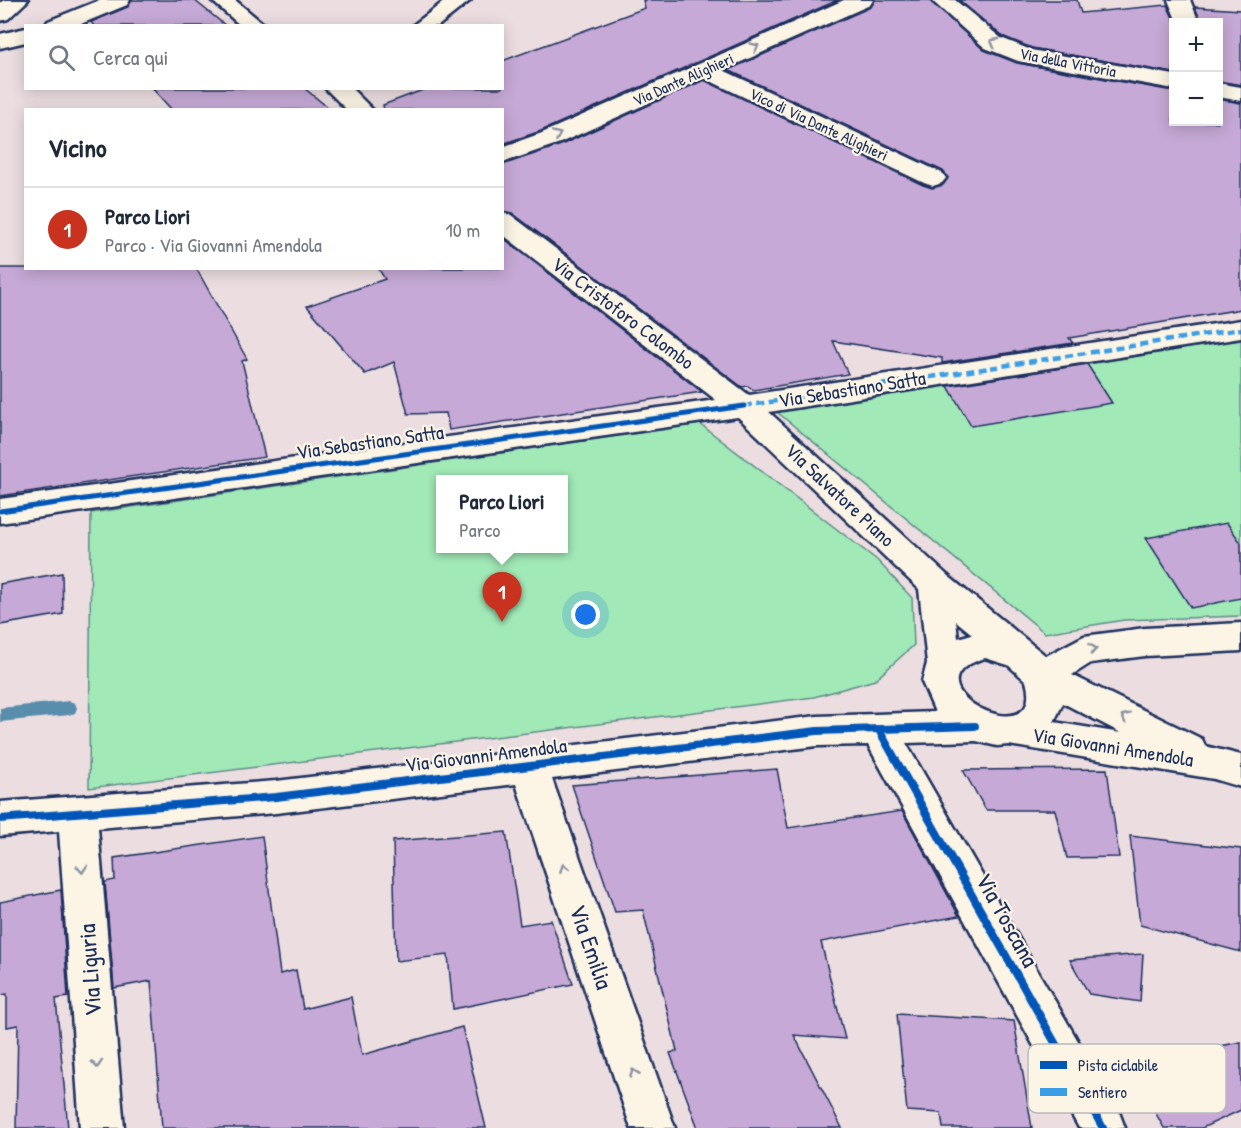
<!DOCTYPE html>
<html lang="it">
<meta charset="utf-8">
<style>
body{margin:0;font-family:"Patrick Hand",sans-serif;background:#f2f2f3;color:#1f2937}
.controls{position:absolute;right:18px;top:18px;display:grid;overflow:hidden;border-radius:0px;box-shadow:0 3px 15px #0003}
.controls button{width:54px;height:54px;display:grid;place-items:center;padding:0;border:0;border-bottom:2px solid #e0e1e3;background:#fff;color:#1f2937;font:30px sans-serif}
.you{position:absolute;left:586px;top:615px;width:21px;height:21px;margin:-15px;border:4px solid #fff;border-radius:50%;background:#1a73e8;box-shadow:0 0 0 9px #1a73e833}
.badge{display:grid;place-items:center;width:39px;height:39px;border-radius:50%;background:#c8321e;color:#fff;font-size:20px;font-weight:700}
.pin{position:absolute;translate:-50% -50px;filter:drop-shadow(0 2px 3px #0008)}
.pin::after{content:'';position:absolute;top:32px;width:21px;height:18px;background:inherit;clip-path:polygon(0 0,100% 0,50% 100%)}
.popup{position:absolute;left:436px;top:475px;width:132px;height:78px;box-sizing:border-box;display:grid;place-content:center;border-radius:0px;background:#fff;filter:drop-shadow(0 2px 4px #0005);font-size:20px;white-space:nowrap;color:#747a83}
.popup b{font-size:22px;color:#1f2937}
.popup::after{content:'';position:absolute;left:50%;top:100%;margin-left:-12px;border:12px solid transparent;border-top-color:#fff}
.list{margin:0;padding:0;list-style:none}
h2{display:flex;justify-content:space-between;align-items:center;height:78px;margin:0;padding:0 24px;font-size:26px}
h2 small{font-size:20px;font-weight:400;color:#747a83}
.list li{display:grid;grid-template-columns:39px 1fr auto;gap:18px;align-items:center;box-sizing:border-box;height:84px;padding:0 24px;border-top:2px solid #e0e1e3}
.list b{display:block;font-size:22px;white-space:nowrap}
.list p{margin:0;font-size:20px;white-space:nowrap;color:#747a83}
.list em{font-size:20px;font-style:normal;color:#747a83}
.icon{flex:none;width:33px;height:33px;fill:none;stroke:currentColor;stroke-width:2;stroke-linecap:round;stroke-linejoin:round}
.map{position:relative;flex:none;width:1241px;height:1128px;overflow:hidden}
.search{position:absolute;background:#fff;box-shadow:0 3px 15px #0003;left:24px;top:24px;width:480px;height:66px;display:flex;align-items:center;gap:15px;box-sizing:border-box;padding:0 21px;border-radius:0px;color:#747a83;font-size:22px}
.panel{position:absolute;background:#fff;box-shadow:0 3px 15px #0003;left:24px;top:108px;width:480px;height:162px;border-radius:0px}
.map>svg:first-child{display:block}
.green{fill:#a1e9b7;stroke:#5e8c8a;stroke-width:1.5;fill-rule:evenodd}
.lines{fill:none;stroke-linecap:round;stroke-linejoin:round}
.stream{fill:#588dac;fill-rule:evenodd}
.building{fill:#c6a9d6;stroke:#1b2f5e;stroke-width:1.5}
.minor-casing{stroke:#1b2f5e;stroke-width:5}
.minor{fill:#fcf5e5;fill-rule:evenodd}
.quiet{stroke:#3b9de6;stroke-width:4.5;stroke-dasharray:8 4.5;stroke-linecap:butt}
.cycleway-far1-casing{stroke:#fcf5e5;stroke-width:9}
.cycleway-casing{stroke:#fcf5e5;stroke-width:11}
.cycleway-far1{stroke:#0057b8;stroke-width:5}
.cycleway{stroke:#0057b8;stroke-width:8}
.oneway{stroke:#8c92a2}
.labels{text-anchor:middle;stroke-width:4.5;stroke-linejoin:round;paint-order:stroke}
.far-street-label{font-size:16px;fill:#1b2f5e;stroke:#fcf5e5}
.street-label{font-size:20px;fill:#1b2f5e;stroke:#fcf5e5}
.near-street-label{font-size:24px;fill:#1b2f5e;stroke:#fcf5e5}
.key{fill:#fcf5e5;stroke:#b8babc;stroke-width:1.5}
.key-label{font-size:16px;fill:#1b2f5e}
</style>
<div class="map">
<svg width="1241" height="1128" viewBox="0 0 1241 1128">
<rect width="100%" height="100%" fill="#ecdee0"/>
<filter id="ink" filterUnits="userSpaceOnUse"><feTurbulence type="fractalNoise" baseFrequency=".0167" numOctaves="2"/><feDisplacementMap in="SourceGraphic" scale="12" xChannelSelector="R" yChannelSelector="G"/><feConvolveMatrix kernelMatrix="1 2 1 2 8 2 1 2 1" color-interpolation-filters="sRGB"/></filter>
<g filter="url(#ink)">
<g class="green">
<path d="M1241,340V616L1124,620L1045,633L777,412Z"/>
<path d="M700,424L877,560L912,598L914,645L875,680L814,697L89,788L91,513ZM440,480H564V548H440Z"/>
</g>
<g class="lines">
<path class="stream" d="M69,701L75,703L77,708L75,713L69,715L0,722V708Z"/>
</g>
<g class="building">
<path d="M132,0H194L226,26H94L91,22L128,7Z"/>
<path d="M643,0H838L541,131L502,144V110H384L383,105L428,88H502V61L645,8Z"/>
<path d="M875,0H929L984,50L1017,63L1173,91V122H1218V99L1241,103V309L1069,338L1073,343L942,363V358L833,341L848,374L754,390L748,386L742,387L512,213L502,211V165L561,145L704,80L923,185L932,188L943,185L948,178L943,171L728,70L871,7Z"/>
<path d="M959,0H1077L1081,13L1167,5L1175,22L1173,73L1032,48L1002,36Z"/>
<path d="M1195,7L1241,10V85L1218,81V22H1201Z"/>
<path d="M152,88H304L331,110H172Z"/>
<path d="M502,237L702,392L449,430L446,413L408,414L394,362L365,374L307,306L385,279L378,268H502Z"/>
<path d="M0,268H196L247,359L242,361L265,457L0,496Z"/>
<path d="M1087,364L1112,403L971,426L948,386Z"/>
<path d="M1227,523L1241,543V598L1191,608L1146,538Z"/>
<path d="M62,573L63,614L0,625V584Z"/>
<path d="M777,769L788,828L902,811L959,916L821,942L845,1039L794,1035L842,1128H698L670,1053L677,1051L643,910L615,912L572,785Z"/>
<path d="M1107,769L1119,857L1067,858L1055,810H986L963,770Z"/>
<path d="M506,832L520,925L551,920L573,984L453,1009L448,955L396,961L393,841Z"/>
<path d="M262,836L280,974L296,970L303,1009L351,997L362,1055L462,1027L486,1128H162L151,981L114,988L105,882L115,880L114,858Z"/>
<path d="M1130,836L1241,849V952L1140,925Z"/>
<path d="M61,890L68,997L56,999L68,1128H16L18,1025L7,1027V994L0,995V902Z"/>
<path d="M1143,954L1140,1002L1089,994L1070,960Z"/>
<path d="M897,1014L1014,1021L1032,1128H943L941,1113L907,1111Z"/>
<path d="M1241,1042V1110L1202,1128H1164L1128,1064Z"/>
</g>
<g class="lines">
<defs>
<g id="minor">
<path d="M4,0H28L8,19L0,21V3Z"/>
<path d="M100,0H130L127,5L76,26H45L48,21Z"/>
<path d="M211,0H235L266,26H241Z"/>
<path d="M446,0H471L438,26H412Z"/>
<path d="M844,0H873L870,5L723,70L942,173L946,178L942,183L933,186L924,183L704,78L560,143L502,163V147L542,133Z"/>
<path d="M931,0H955L1001,38L1031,50L1174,75V89L1018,61L985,48Z"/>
<path d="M1168,0H1190L1199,22H1177Z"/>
<path d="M26,28V42L0,48V34Z"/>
<path d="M1218,83L1241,87V101L1218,97Z"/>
<path d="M325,88H351L373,110H347Z"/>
<path d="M502,213L511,215L749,395L1241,320V338L769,412L947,575L1046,656L1084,636L1145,628L1241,623V651L1145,656L1091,663L1072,675L1202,739L1205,746L1241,755V787L1214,779L1009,745L997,746L976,741L906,743L1119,1112L1125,1128H1079L868,745L817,746L552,779L675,1128H631L516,784L276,813L98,828L124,1128H80L59,831L0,836V802L276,781L817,716L935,712L922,682L927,663L919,589L738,417L0,523V499L716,400L502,234ZM956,621L972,634L958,638ZM985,658L1008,665L1026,681C1048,759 896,684 985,658ZM1063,703L1121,733L1054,722Z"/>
</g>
</defs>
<use href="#minor" class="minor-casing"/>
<use href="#minor" class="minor"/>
<path class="quiet" d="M744,406L1241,329"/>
<defs>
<path id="cycleway-far1" d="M0,511L744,406"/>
<g id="cycleway">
<path d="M879,730L1103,1128"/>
<path d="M0,819L276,797L817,731L975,726"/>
</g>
</defs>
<use href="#cycleway-far1" class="cycleway-far1-casing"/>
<use href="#cycleway" class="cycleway-casing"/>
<use href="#cycleway-far1" class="cycleway-far1"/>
<use href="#cycleway" class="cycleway"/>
</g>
<defs><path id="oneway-chevron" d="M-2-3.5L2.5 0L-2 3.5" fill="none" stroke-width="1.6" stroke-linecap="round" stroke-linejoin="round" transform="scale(1.5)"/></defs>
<g class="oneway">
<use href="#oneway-chevron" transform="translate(994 42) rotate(-150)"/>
<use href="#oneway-chevron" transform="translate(755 47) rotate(-24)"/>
<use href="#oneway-chevron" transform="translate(557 135) rotate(-23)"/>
<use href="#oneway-chevron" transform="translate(1093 649) rotate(-9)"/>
<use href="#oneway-chevron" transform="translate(1125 717) rotate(-153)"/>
<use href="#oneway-chevron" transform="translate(564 868) rotate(-109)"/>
<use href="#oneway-chevron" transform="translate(82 869) rotate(86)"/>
<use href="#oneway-chevron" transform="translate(97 1064) rotate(86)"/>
<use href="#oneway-chevron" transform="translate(634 1073) rotate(-109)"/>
</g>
</g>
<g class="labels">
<g class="far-street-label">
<text transform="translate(1068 62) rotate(11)" y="6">Via della Vittoria</text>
<text transform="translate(683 79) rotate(-24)" y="6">Via Dante Alighieri</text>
<text transform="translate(819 124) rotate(25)" y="6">Vico di Via Dante Alighieri</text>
</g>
<g class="street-label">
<text transform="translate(623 313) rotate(37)" y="7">Via Cristoforo Colombo</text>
<text transform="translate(852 389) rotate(-9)" y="7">Via Sebastiano Satta</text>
<text transform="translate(370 442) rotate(-8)" y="7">Via Sebastiano Satta</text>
<text transform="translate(840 495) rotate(43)" y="7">Via Salvatore Piano</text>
<text transform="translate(1113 747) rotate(9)" y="7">Via Giovanni Amendola</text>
<text transform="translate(486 755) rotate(-7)" y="7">Via Giovanni Amendola</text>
</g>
<g class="near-street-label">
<text transform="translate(1007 920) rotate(61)" y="8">Via Toscana</text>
<text transform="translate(591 947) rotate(71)" y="8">Via Emilia</text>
<text transform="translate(90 970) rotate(-94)" y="8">Via Liguria</text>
</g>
</g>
<rect x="1028" y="1044" width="198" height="69" rx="9" class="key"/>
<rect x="1040" y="1061" width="27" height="8" fill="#0057b8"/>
<rect x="1040" y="1088" width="27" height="8" fill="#3b9de6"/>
<g class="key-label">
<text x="1078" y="1071">Pista ciclabile</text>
<text x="1078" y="1098">Sentiero</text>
</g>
</svg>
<div class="controls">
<button>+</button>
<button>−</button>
</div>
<div class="you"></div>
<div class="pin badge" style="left:502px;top:622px">1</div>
<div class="popup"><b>Parco Liori</b>Parco</div>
<div class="search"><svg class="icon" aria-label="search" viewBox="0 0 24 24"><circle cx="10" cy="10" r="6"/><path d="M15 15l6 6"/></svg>Cerca qui</div>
<section class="panel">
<h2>Vicino<small></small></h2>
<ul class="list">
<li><span class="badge">1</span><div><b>Parco Liori</b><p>Parco · Via Giovanni Amendola</p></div><em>10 m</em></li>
</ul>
</section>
</div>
